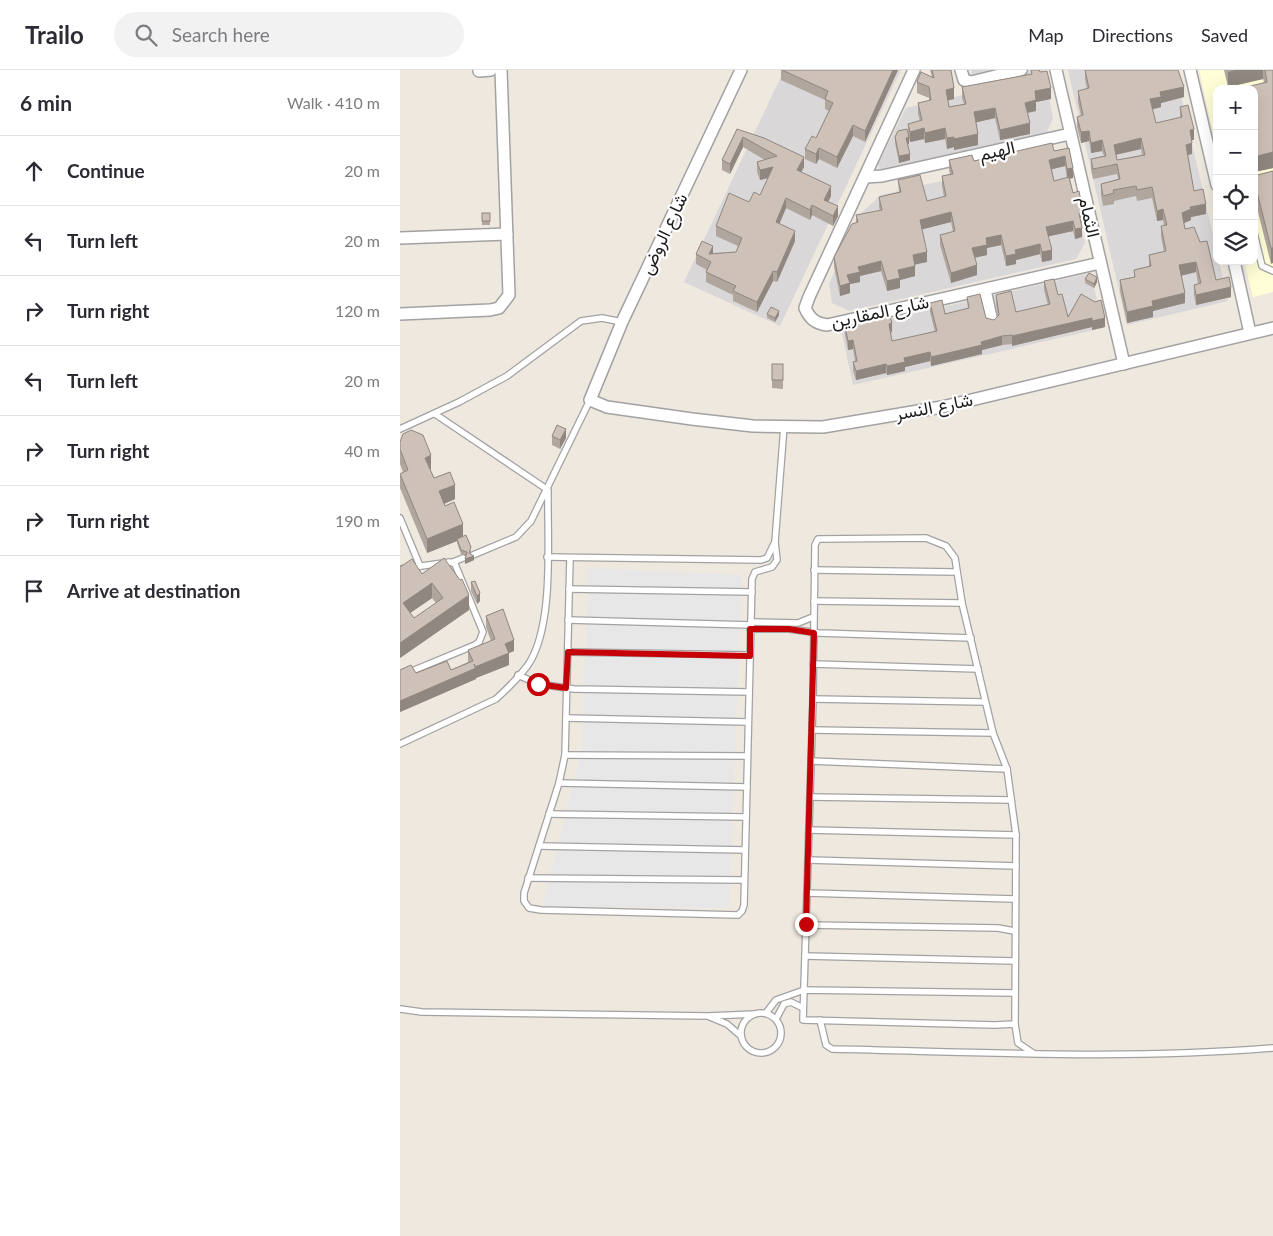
<!DOCTYPE html>
<meta charset="utf-8">
<style>
body{margin:0;font-family:Lato,Vazirmatn,sans-serif;background:#f2f2f3;color:#2b2b33}
.controls{position:absolute;right:15px;top:15px;display:grid;overflow:hidden;border-radius:10px;box-shadow:0 5px 20px #0002}
.controls button{width:45px;height:45px;display:grid;place-items:center;padding:0;border:0;border-bottom:1px solid #e1e1e2;background:#fff;color:#2b2b33;font:25px sans-serif}
.stop{position:absolute;width:15px;height:15px;margin:-11px;border:4px solid #c50006;border-radius:50%;background:#fff}
.stop.end{background:#c50006;border-color:#fff;box-shadow:0 1px 5px #0008}
.list{margin:0;padding:0;list-style:none}
h2{display:flex;justify-content:space-between;align-items:center;height:65px;margin:0;padding:0 20px;font-size:21px}
h2 small{font-size:16px;font-weight:400;color:#7c7c81}
.list li{display:grid;grid-template-columns:32px 1fr auto;gap:15px;align-items:center;box-sizing:border-box;height:70px;padding:0 20px;border-top:1px solid #e1e1e2}
.list b{display:block;font-size:19px;white-space:nowrap}
.list em{font-size:16px;font-style:normal;color:#7c7c81}
.icon{flex:none;width:28px;height:28px;fill:none;stroke:currentColor;stroke-width:2;stroke-linecap:round;stroke-linejoin:round}
.map{position:relative;flex:none;width:873px;height:1166px;overflow:hidden}
header{display:flex;align-items:center;gap:30px;box-sizing:border-box;height:70px;padding:0 25px;background:#fff;border-bottom:1px solid #e1e1e2}
header strong{font-size:24px}
nav{display:flex;gap:28px;margin-inline-start:auto;font-size:18px}
.search{width:350px;height:45px;background:#f2f2f3;display:flex;align-items:center;gap:12px;box-sizing:border-box;padding:0 18px;border-radius:28px;color:#7c7c81;font-size:19px}
main{display:flex}
aside{flex:1;background:#fff}
.map>svg:first-child{display:block}
.residential{fill:#d9d7d7}
.education{fill:#fffed6}
.parking{fill:#e7e7e7}
.lines{fill:none;stroke-linecap:round;stroke-linejoin:round}
.service-casing{stroke:#a2a2a2;stroke-width:8}
.minor-casing{stroke:#a2a2a2;stroke-width:14}
.service{stroke:#fff;stroke-width:5.5}
.minor{stroke:#fff;stroke-width:11}
.wall{fill:#b1a69e;fill-rule:evenodd}
.shaded-wall{fill:#908781}
.building{fill:#cec1b8;stroke:#908781;fill-rule:evenodd}
.route{stroke:#c50006;stroke-width:6}
.labels{text-anchor:middle;stroke-width:4.5;stroke-linejoin:round;paint-order:stroke}
.street-label{font-size:18px;fill:#1b1b1b;stroke:#fff}
</style>
<header>
<strong>Trailo</strong>
<div class="search"><svg class="icon" aria-label="search" viewBox="0 0 24 24"><circle cx="10" cy="10" r="6"/><path d="M15 15l6 6"/></svg>Search here</div>
<nav><a>Map</a><a>Directions</a><a>Saved</a></nav>
</header>
<main>
<aside>
<h2>6 min<small>Walk · 410 m</small></h2>
<ul class="list">
<li><svg class="icon" aria-label="ahead" viewBox="0 0 24 24"><path d="M12 20V5M6 11l6-6 6 6"/></svg><div><b>Continue</b></div><em>20 m</em></li>
<li><svg class="icon" aria-label="left" viewBox="0 0 24 24"><path d="M17 20v-9H6M10 6l-5 5 5 5"/></svg><div><b>Turn left</b></div><em>20 m</em></li>
<li><svg class="icon" aria-label="right" viewBox="0 0 24 24"><path d="M7 20v-9h11M14 6l5 5-5 5"/></svg><div><b>Turn right</b></div><em>120 m</em></li>
<li><svg class="icon" aria-label="left" viewBox="0 0 24 24"><path d="M17 20v-9H6M10 6l-5 5 5 5"/></svg><div><b>Turn left</b></div><em>20 m</em></li>
<li><svg class="icon" aria-label="right" viewBox="0 0 24 24"><path d="M7 20v-9h11M14 6l5 5-5 5"/></svg><div><b>Turn right</b></div><em>40 m</em></li>
<li><svg class="icon" aria-label="right" viewBox="0 0 24 24"><path d="M7 20v-9h11M14 6l5 5-5 5"/></svg><div><b>Turn right</b></div><em>190 m</em></li>
<li><svg class="icon" aria-label="arrive" viewBox="0 0 24 24"><path d="M6 21V4h12l-3 4 3 4H6"/></svg><div><b>Arrive at destination</b></div></li>
</ul>
</aside>
<div class="map">
<svg width="873" height="1166" viewBox="0 0 873 1166">
<rect width="100%" height="100%" fill="#eee8df"/>
<g class="residential">
<path d="M384,0H501L380,256L284,212Z"/>
<path d="M571,0H643L653,48L647,62L503,100L481,104L478,94L506,38L576,22Z"/>
<path d="M668,0H775L817,182V191H819L828,231L727,255Z"/>
<path d="M649,86L666,91L685,173L676,189L449,241L432,233L429,214L460,144L481,125Z"/>
<path d="M691,203L703,258L453,315L441,260Z"/>
</g>
<path class="education" d="M799,0H873V222L853,227L844,191H854V19H817V80Z"/>
<path class="parking" d="M188,498L342,505L329,838L142,836L182,680Z"/>
<g class="lines">
<defs>
<g id="service">
<path d="M854,163L862,196L873,201"/>
<path d="M0,359L59,332L107,306L181,251L202,248L222,252"/>
<path d="M0,448L20,496"/>
<path d="M73,485L116,467L131,451L190,330"/>
<path d="M147,487L361,490L367,488L375,472"/>
<path d="M170,488L165,685L159,713L124,823V831L129,838L141,840L338,845L342,841L344,835L352,509L355,502L372,497L377,490L375,472L384,356"/>
<path d="M53,492L63,488"/>
<path d="M0,499L50,492L55,494L83,562L79,572L75,575L0,606"/>
<path d="M414,500L556,502"/>
<path d="M169,519L352,522"/>
<path d="M414,531L562,533"/>
<path d="M168,550L351,555"/>
<path d="M351,552L398,553L413,547"/>
<path d="M350,559H389L419,563L571,568"/>
<path d="M168,582L350,585"/>
<path d="M413,594L578,599"/>
<path d="M118,605L138,614L174,619L349,622"/>
<path d="M413,629L585,632"/>
<path d="M166,648L348,652"/>
<path d="M412,660L593,663"/>
<path d="M0,674L96,629C107,619 119,607 128,595C155,555 147,467 148,420L35,344"/>
<path d="M165,685L347,686"/>
<path d="M411,691L607,699"/>
<path d="M159,713L347,717"/>
<path d="M410,727L611,730"/>
<path d="M149,744L346,747"/>
<path d="M409,760L616,765"/>
<path d="M139,776L345,780"/>
<path d="M408,790L616,796"/>
<path d="M128,808L344,810"/>
<path d="M407,823L614,829"/>
<path d="M406,855L598,858L614,861"/>
<path d="M405,886L614,891"/>
<path d="M0,939L22,942L308,946L355,944"/>
<path d="M366,943L376,930L404,920L615,923"/>
<circle cx="361" cy="963" r="20"/>
<path d="M310,947L327,954L341,966"/>
<path d="M376,949L384,934L391,932L403,938"/>
<path d="M420,950L426,975L432,979C579,982 727,990 873,978"/>
<path d="M615,954L595,955L403,950L413,629L415,475L418,469L526,468L546,476L555,488L562,533L593,663L607,699L616,765L615,954L618,973L633,983"/>
</g>
<g id="minor">
<path d="M341,0L222,252L190,330L207,337L292,349L353,356L423,357L542,337L873,258"/>
<path d="M514,0L409,227L405,238C410,249 415,253 427,255L700,193"/>
<path d="M561,0L564,10L571,12L621,0"/>
<path d="M656,0L724,294"/>
<path d="M790,0L817,115"/>
<path d="M79,1L91,0"/>
<path d="M465,107L482,106L670,64"/>
<path d="M0,168L107,164"/>
<path d="M834,191L850,263"/>
<path d="M585,220L592,252"/>
<path d="M0,244L90,240L99,238L109,225L101,0"/>
</g>
</defs>
<use href="#service" class="service-casing"/>
<use href="#minor" class="minor-casing"/>
<use href="#service" class="service"/>
<use href="#minor" class="minor"/>
</g>
<g class="wall">
<path d="M381,0H498L465,72L453,66L437,98L419,89L416,94L405,89V79L416,68L429,41L425,39V30L381,10Z"/>
<path d="M530,0H551L554,29L548,30L549,37L564,34L562,28V17L631,4V0L640,2L651,29L636,32V41L628,43L630,64L600,70L595,48L576,52L578,75L554,80V77L547,79L545,69L525,73L524,69L510,72L509,69V74H507L510,90L499,93L495,73V67L508,63V54L520,51L518,44V33L529,31V28L517,23V12L532,7Z"/>
<path d="M685,0H778L784,27L761,33V37L752,39L756,53L780,48V37L794,70H792V84L788,85L794,121L806,144L791,147V150L784,153L785,159L816,210L831,227L796,235L794,225V215L798,214L796,202L781,206L785,233L753,241V247L727,253L720,221V210L734,207V200L749,196V185L764,182L761,167V156H764L763,150L757,151L752,128L737,131L736,126L714,131V134L703,136L701,125V114L718,109L717,104L693,109L691,100V89L704,86L702,81L691,83L689,71L681,73L677,57V47L681,46L678,32V21L687,19L685,9ZM741,79L742,85L717,90L716,85Z"/>
<path d="M824,0H873V98L854,102V19L864,12L863,9L828,17Z"/>
<path d="M337,59L404,97L401,102L431,126L428,132L438,146L433,156L412,145L410,150L386,138L379,154L395,171L377,212L373,211L357,242L333,231V225L306,212V202L307,200L296,194V184L336,182L338,176L316,166V156L349,132L360,125L368,108L360,110L357,102V92L365,90L343,77L330,104L322,100V90Z"/>
<path d="M669,78L673,108L669,109L673,123L683,152H681L682,167L675,169L673,161L648,166L652,190L642,192L640,184L616,190V194L606,196L601,175L587,178V185L575,188L577,205L551,213L540,175V165L553,162L551,152L522,159L527,192L515,194V206L500,210V218L487,221L481,201L460,206V212L450,214V223L440,226L434,197V187L456,153V145L480,141L479,137V127L499,122L498,110L527,131L544,127L542,116V106L550,104L549,100V90L574,91L654,81ZM665,96L667,108L654,111L652,99Z"/>
<path d="M873,101L871,194L854,126V106Z"/>
<rect x="82" y="143" width="8" height="12"/>
<path d="M685,209L697,212L694,218L685,213Z"/>
<path d="M644,211L658,225L668,247L681,224L705,257L692,260V257L612,276V274L602,275L582,280V284L531,296L530,291L505,297V301L487,305L486,303L456,310L453,301V292L455,291L453,279L448,280L445,265V256L492,262L490,263L492,271L535,262L530,242V233L545,244L549,243L568,239L567,227L586,248L594,250L598,246L596,234V225L616,242L648,235L644,220Z"/>
<path d="M367,244L379,245L375,252L367,248Z"/>
<path d="M372,294H383V319L372,318Z"/>
<path d="M152,366L166,368L160,379L152,375Z"/>
<path d="M0,372L31,399L30,400L34,408L55,429L44,434L71,481L70,484L74,490L65,494L66,486L61,484L57,473V471L27,483L0,418V404L3,402L0,394Z"/>
<path d="M0,497L22,504L69,540L0,588ZM32,528L36,533L14,548L10,543Z"/>
<path d="M71,512L80,531L77,534L71,521Z"/>
<path d="M86,546L114,581L109,583V595L76,608V609L0,642V600L16,603L51,600L68,592V580L91,571L86,557Z"/>
</g>
<g class="shaded-wall">
<path d="M493,0H498L465,72V61Z"/>
<path d="M835,0H863V9L828,17V2Z"/>
<path d="M784,17V27L761,33V37L750,40V29L760,22Z"/>
<path d="M554,18V29L546,31V20Z"/>
<path d="M651,18V29L636,32V41L625,43V33L635,21Z"/>
<path d="M595,38V48L574,53V42Z"/>
<path d="M630,53V64L600,70V60Z"/>
<path d="M453,55V66L437,98V87Z"/>
<path d="M524,58V69L510,72V62Z"/>
<path d="M545,58V69L525,73V63Z"/>
<path d="M794,59V70H790V60Z"/>
<path d="M689,61V71L681,73V62Z"/>
<path d="M578,64V75L554,80V69Z"/>
<path d="M343,67V77L330,104V94Z"/>
<path d="M509,67V74L506,75V68Z"/>
<path d="M554,67V77L547,79V68Z"/>
<path d="M741,68V79L714,85V75Z"/>
<path d="M702,70V81L691,83V73Z"/>
<path d="M792,73V84L786,85V75Z"/>
<path d="M419,78V89L416,94V84Z"/>
<path d="M873,82V98L854,102V87Z"/>
<path d="M510,84V90L499,93V86Z"/>
<path d="M665,86V96L649,100V90Z"/>
<path d="M404,87V97L397,110V100Z"/>
<path d="M373,97V107L360,110V100Z"/>
<path d="M673,98V108L667,109V99Z"/>
<path d="M431,116V126L424,140V130Z"/>
<path d="M386,128V138L376,162V152Z"/>
<path d="M806,134V144L791,147V150L782,154V143L790,137Z"/>
<path d="M412,135V145L410,150V140Z"/>
<path d="M438,136V146L433,156V146Z"/>
<path d="M763,139V150L757,151V141Z"/>
<path d="M551,142V152L520,160V150Z"/>
<path d="M683,142V152L679,153V143Z"/>
<path d="M673,151V161L646,167V157Z"/>
<path d="M682,158V167L675,169V159Z"/>
<path d="M395,161V171L377,212V202Z"/>
<path d="M601,165V175L587,178V185L572,188V178L586,168Z"/>
<path d="M640,174V184L616,190V194L606,196V186L615,180Z"/>
<path d="M313,176V186L309,184Z"/>
<path d="M871,178H873V193L871,194Z"/>
<path d="M652,180V190L642,192V182Z"/>
<path d="M527,182V192L513,195V185Z"/>
<path d="M481,191V201L460,206V212L450,214V223L440,226V216L447,205L458,197Z"/>
<path d="M796,192V202L779,206V195Z"/>
<path d="M577,195V205L551,213V203Z"/>
<path d="M515,196V206L500,210V218L487,221V211L498,200Z"/>
<path d="M373,201V211L357,242V232Z"/>
<path d="M697,207V212L694,218V214Z"/>
<path d="M831,217V227L796,235V225Z"/>
<path d="M785,223V233L753,241V247L727,253V242L752,231Z"/>
<path d="M379,241V245L375,252V248Z"/>
<path d="M692,248V257L612,276V266Z"/>
<path d="M705,248V257L692,260V251Z"/>
<path d="M492,253V262L489,263V254Z"/>
<path d="M602,266V275L582,280V284L531,296V287L581,272Z"/>
<path d="M453,270V279L448,280V271Z"/>
<path d="M530,282V291L505,297V301L487,305V296L504,288Z"/>
<path d="M486,294V303L456,310V301Z"/>
<path d="M166,359V368L160,379V370Z"/>
<path d="M31,385V399L25,402V388Z"/>
<path d="M55,415V429L39,436V421Z"/>
<path d="M63,454V468L57,469V471L27,483V469Z"/>
<path d="M74,486V490L65,494V489Z"/>
<path d="M32,513V528L3,548V533Z"/>
<path d="M80,523V531L77,534V526Z"/>
<path d="M69,525V540L0,588V573Z"/>
<path d="M114,570V581L109,583V595L76,608V609L0,642V631L75,597L105,574Z"/>
</g>
<g class="building">
<path d="M382,0H493L465,61L453,55L437,87L419,78L416,84L405,79L412,66L416,68L433,33L425,29L428,21Z"/>
<path d="M532,0H551L554,18L546,20L549,37L566,34L562,17L632,4L631,0H639L640,2L647,1L651,18L635,21L636,30L625,33L630,53L600,60L595,38L574,42L578,64L554,69V67L547,68L545,58L525,63L524,58L510,62L508,54L522,50L518,33L531,30L529,17L517,12L521,2L534,8Z"/>
<path d="M685,0H778L784,17L760,22L761,27L750,29L756,53L782,47L780,37L788,35L794,59L790,60L792,73L786,75L791,104L794,121L803,119L806,134L790,137L791,139L782,143L785,159L794,157L800,172L807,171L816,210L829,207L831,217L796,225L794,215L801,213L796,192L779,195L785,223L752,231L753,236L727,242L720,210L735,207L734,200L751,196L749,185L766,181L761,156L767,155L763,139L757,141L752,117L737,120L736,116L713,120L714,123L703,126L701,114L720,109L717,94L693,99L691,89L706,86L702,70L691,73L689,61L681,62L677,47L683,45L678,21L689,18ZM741,68L745,85L717,90L714,75Z"/>
<path d="M865,0H873V82L854,87V19H838L867,12Z"/>
<path d="M337,59L364,68L404,87L397,100L431,116L424,130L438,136L433,146L412,135L410,140L386,128L376,152L395,161L377,202L373,201L357,232L333,221L336,216L306,202L311,192L296,184L302,171L313,176L309,184L336,182L342,168L316,156L329,123L349,132L354,122L360,125L373,97L360,100L357,92L377,86L343,67L330,94L322,90Z"/>
<path d="M507,59L509,67L506,68L510,84L499,86L495,67L498,61Z"/>
<path d="M652,73L654,81L669,78L673,98L667,99L665,86L649,90L654,111L669,107L673,123L679,121L683,142L679,143L682,158L675,159L673,151L646,157L652,180L642,182L640,174L615,180L616,184L606,186L601,165L586,168L587,175L572,178L577,195L551,203L540,165L555,161L551,142L520,150L527,182L513,185L515,196L498,200L500,208L487,211L481,191L458,197L460,202L447,205L450,213L440,216L434,187L452,154L458,152L456,145L482,140L479,127L501,122L498,110L520,105L527,131L546,126L542,106L553,104L549,90L572,85L574,91Z"/>
<path d="M873,101V178H871L854,110V106Z"/>
<rect x="82" y="143" width="8" height="8"/>
<path d="M689,203L697,207L694,214L685,209Z"/>
<path d="M654,209L658,225L662,224L668,247L681,224L695,232L701,230L705,248L692,251V248L612,266V265L602,266L581,272L582,275L531,287L530,282L504,288L505,292L487,296L486,294L456,301L453,292L457,291L453,270L448,271L445,256L490,246L492,253L489,254L492,271L537,261L530,233L542,230L545,244L569,238L567,227L580,224L586,248L594,250L599,245L596,225L611,221L616,242L650,234L644,211Z"/>
<path d="M371,237L379,241L375,248L367,244Z"/>
<rect x="372" y="294" width="11" height="16"/>
<path d="M157,355L166,359L160,370L152,366Z"/>
<path d="M11,360L23,365L31,385L25,388L34,408L50,402L55,415L39,421L45,436L54,432L63,454L27,469L0,404L8,400L0,379V372L3,364Z"/>
<path d="M66,465L71,477L69,483L74,486L65,489L67,482L61,480L57,469Z"/>
<path d="M44,488L60,510L62,509L69,525L0,573V497L12,489L22,504ZM32,513L43,528L14,548L3,533Z"/>
<path d="M75,511L80,523L77,526L71,512Z"/>
<path d="M103,539L114,570L105,574L109,583L75,597L74,594L76,598L0,631V600L11,595L16,603L47,591L51,600L73,591L68,580L95,569L86,546Z"/>
</g>
<g class="lines">
<path class="route" d="M138,614L166,618L168,582L350,586V559H389L414,563L406,854"/>
</g>
<g class="labels">
<g class="street-label">
<text transform="translate(597 81) rotate(-13)" y="6">الهيم</text>
<text transform="translate(689 147) rotate(77)" y="6">الثمام</text>
<text transform="translate(264 164) rotate(-65)" y="6">شارع الروض</text>
<text transform="translate(480 242) rotate(-12)" y="6">شارع المقارين</text>
<text transform="translate(534 337) rotate(-11)" y="6">شارع النسر</text>
</g>
</g>
</svg>
<div class="controls">
<button>+</button>
<button>−</button>
<button><svg class="icon" aria-label="locate" viewBox="0 0 24 24"><circle cx="12" cy="12" r="6"/><path d="M12 2v4M12 18v4M2 12h4M18 12h4"/></svg></button>
<button><svg class="icon" aria-label="layers" viewBox="0 0 24 24"><path d="M12 4l9 5-9 5-9-5zM3 14l9 5 9-5"/></svg></button>
</div>
<div class="stop" style="left:138px;top:614px"></div>
<div class="stop end" style="left:406px;top:854px"></div>
</div>
</main>
